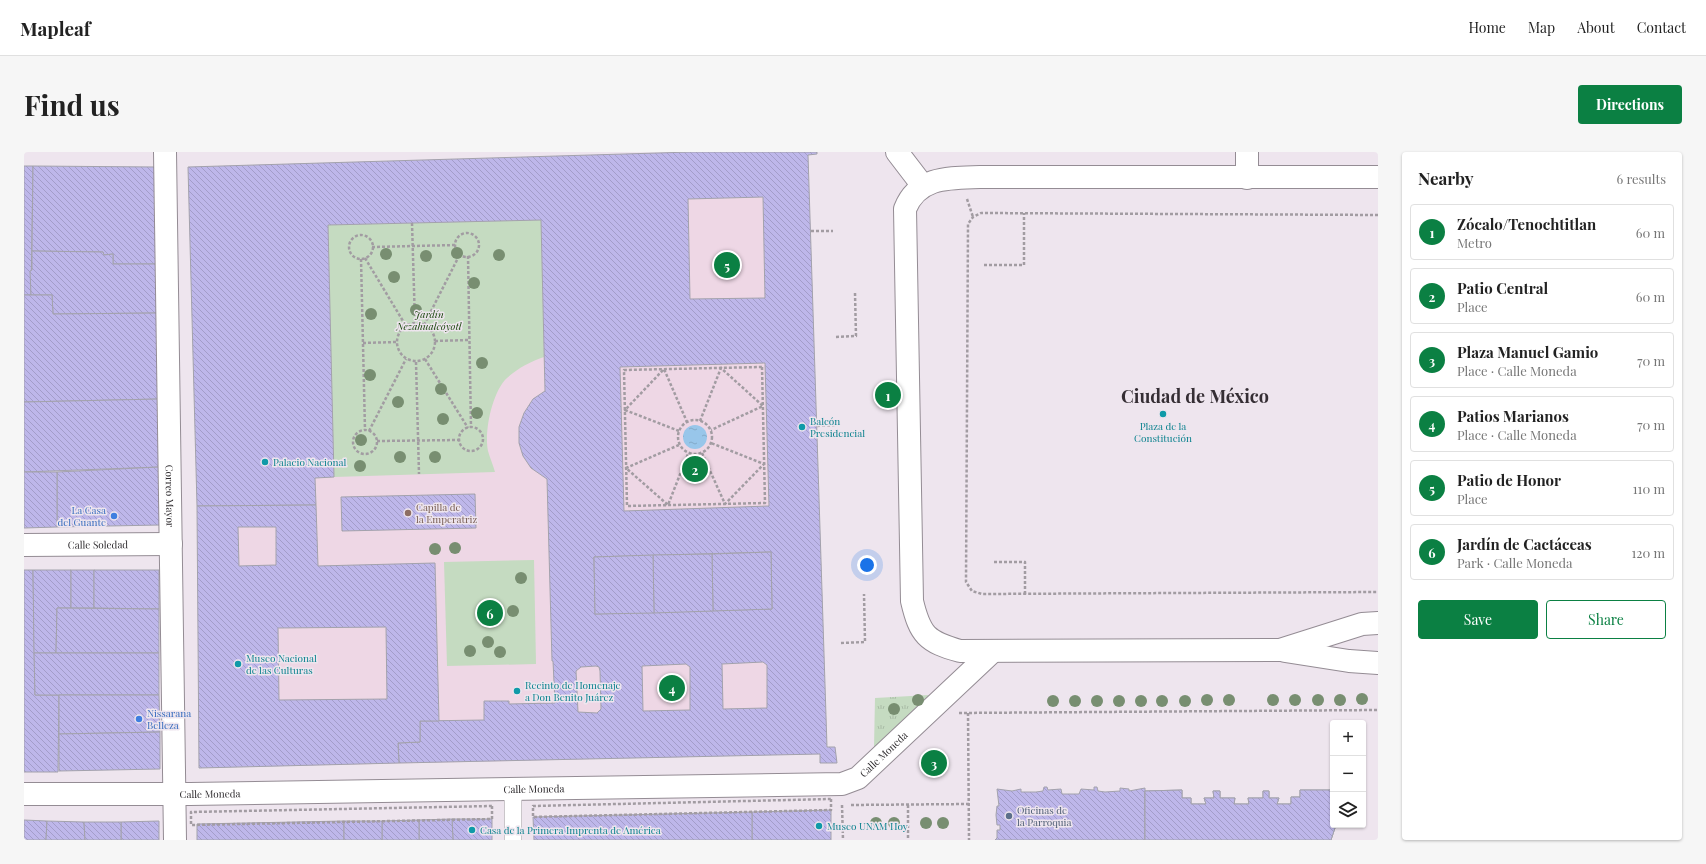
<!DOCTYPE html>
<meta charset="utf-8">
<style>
body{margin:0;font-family:"Playfair Display",serif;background:#f6f6f6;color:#222}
.controls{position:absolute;right:12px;bottom:12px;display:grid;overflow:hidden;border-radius:4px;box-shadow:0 1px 3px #0004}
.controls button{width:36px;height:36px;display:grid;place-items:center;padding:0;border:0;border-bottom:1px solid #e0e0e0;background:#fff;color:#222;font:20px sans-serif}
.you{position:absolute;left:843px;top:413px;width:14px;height:14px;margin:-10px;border:3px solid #fff;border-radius:50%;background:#1a73e8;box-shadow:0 0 0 6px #1a73e833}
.badge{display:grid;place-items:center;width:26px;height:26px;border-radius:50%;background:#0b8043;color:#fff;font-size:13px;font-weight:700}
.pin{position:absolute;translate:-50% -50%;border:2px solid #fff;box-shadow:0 1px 4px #0006}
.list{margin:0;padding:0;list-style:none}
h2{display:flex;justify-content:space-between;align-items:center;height:52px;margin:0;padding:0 16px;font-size:17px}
h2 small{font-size:13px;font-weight:400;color:#767676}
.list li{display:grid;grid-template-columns:26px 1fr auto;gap:12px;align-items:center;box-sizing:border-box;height:56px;margin:0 8px 8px;padding:0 8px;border:1px solid #e0e0e0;border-radius:4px}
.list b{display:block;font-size:15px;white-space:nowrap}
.list p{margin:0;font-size:13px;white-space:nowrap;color:#767676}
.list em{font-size:13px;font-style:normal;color:#767676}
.actions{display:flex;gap:8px;padding:12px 16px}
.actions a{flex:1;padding:9px 0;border:1px solid #0b8043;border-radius:4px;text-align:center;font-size:14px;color:#0b8043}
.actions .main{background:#0b8043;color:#fff}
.icon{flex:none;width:22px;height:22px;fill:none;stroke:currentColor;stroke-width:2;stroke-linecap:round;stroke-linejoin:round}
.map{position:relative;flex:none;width:1354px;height:688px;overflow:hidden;border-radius:4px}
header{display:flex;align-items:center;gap:24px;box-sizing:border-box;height:56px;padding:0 20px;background:#fff;border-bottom:1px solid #e0e0e0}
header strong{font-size:19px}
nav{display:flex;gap:22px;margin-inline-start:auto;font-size:14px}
.intro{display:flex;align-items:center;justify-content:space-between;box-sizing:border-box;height:96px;padding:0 24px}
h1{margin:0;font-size:28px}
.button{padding:10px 18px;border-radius:4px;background:#0b8043;color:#fff;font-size:14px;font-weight:700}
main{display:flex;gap:24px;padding:0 24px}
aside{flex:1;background:#fff;border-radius:4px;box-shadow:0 1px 3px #0004}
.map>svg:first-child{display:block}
.commercial{fill:#eed7e5}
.grass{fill:url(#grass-tufts)}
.garden{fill:#c5dbc1}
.water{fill:url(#water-ripples)}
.building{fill:url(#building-back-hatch);stroke:#a3a2ac;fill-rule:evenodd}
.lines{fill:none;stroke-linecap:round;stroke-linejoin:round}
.pedestrian-casing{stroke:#948c94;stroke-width:18}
.minor-casing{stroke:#948c94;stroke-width:24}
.path{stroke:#a29ca2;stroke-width:2.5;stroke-dasharray:3 2;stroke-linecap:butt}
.pedestrian{stroke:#fff;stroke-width:17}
.minor{stroke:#fff;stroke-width:22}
.tree{fill:#788e71}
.culture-dot{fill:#0f9aa8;stroke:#eee5ee;stroke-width:1.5}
.education-dot{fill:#8d6e63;stroke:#eee5ee;stroke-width:1.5}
.shop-dot{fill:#3f7fe0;stroke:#eee5ee;stroke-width:1.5}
.service-dot{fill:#5c6f8a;stroke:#eee5ee;stroke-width:1.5}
.labels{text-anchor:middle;stroke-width:3;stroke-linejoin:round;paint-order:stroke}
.park-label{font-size:10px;font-style:italic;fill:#18460b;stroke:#eee5ee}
.culture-label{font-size:10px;fill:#0d838f;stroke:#eee5ee;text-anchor:start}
.street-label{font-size:10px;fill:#2c292c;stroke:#eee5ee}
.education-label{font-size:10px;fill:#785e54;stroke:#eee5ee;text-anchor:start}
.shop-label{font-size:10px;fill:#366cbe;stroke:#eee5ee;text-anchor:end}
.service-label{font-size:10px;fill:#4e5e75;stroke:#eee5ee;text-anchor:start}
.town-label{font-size:18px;font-weight:bold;fill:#352e34;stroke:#eee5ee}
</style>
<header>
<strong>Mapleaf</strong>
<nav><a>Home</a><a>Map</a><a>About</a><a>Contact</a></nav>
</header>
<div class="intro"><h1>Find us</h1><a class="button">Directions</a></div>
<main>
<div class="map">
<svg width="1354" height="688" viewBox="0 0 1354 688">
<defs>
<pattern id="grass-tufts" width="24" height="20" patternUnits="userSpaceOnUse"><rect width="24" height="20" fill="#c5dbc1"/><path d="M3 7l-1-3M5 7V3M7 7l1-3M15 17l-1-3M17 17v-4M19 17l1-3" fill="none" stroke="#a9bca6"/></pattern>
<pattern id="water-ripples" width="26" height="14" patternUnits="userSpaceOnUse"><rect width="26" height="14" fill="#98c6ea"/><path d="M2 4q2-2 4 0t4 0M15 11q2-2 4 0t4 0" fill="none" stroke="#83aac9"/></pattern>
<pattern id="building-back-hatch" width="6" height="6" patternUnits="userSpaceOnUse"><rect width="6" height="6" fill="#beb7ea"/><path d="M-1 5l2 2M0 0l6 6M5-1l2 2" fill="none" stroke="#a39dc9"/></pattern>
</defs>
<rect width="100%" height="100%" fill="#eee5ee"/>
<path class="commercial" d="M667,0H793V2L784,3L803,595H811L813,611H796V602L175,616L173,354L164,15Z"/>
<path class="grass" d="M905,543L851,595H850L851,546Z"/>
<g class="garden">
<path d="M517,68L520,205C506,210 494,216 483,226C468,240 460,280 464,299C466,306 469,313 471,320L310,325L304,73Z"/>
<path d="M510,408L512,512L423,514L420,410Z"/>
</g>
<circle class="water" cx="671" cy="285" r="12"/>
<g class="building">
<path d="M667,0H793V2L784,3L803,595H811L813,611H796V602L375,611L374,591L396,590V569L460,568V549H485V552L531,551L529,509H528L523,327L507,316L499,304L495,291V275L500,261L509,247L521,239L517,68L304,73L310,325L291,326L292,353L173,354L164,15ZM739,45L741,146L666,147L664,47ZM741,211L745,354L600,359L596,215ZM747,400L748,457L571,462L570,405ZM739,510L743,513V556L699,557L698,512ZM662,512L666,515V558L619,559L618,514ZM572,514L575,515L576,519L577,557L573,561L554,560L552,519L557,515Z"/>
<path d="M0,14H9L7,143H0Z"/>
<path d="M9,14L133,15V112H89V102L80,103L79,100L8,99Z"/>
<path d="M8,99L79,100L80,103L89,102V112H133L134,161L29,162L28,143H7L6,119L8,118Z"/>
<path d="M0,143H28L29,162L134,161L135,247L0,250Z"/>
<path d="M135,247V315L0,320V250Z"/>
<path d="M135,315L136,373L33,375V320Z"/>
<path d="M0,320H33V375L0,376Z"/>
<path d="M451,342L452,376L318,379L317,345Z"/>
<path d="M292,353L294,414L411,411L415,569H396V590L374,591L375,611L175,616L173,354ZM214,375H252V413L215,414ZM362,475L363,547L255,548L254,476Z"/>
<path d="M747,400L748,457L689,459L688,402Z"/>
<path d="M688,402L689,459L630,461L629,403Z"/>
<path d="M629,403L630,461L571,462L570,405Z"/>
<path d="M0,418H9L11,543H35L34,620H0Z"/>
<path d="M9,418H47V456H33L32,501H10Z"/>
<rect x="47" y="418" width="23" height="38"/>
<path d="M70,418H135V457L70,456Z"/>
<path d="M33,456L135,457V501H32Z"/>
<path d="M10,501H135V543H11Z"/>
<path d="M35,543H135L136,580L35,582Z"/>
<path d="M136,580V617L35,619V582Z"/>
<path d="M1020,635H1023L1024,638L1037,637L1038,642H1055L1057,637L1070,638V635H1073L1074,639L1081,640L1096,639V636L1105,637V639L1121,636V688H971L973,686V678H976V673H973L972,663L973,654H975L973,637L988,639L997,637V640H1012L1019,639Z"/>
<path d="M1158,638V646H1167V652H1182L1180,646H1190L1189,639H1196V646H1211L1210,652H1225L1224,646H1239V639H1245V646H1255L1253,652H1267V645H1276V638H1309V673H1312L1307,688H1121V639Z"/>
<path d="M1158,638V646H1167V652H1182L1180,646H1190L1189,639H1196V646H1211L1210,652H1225L1224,646H1239V639H1245V646H1255L1253,652H1267V645H1276V638H1309V673H1312L1307,688H1121V639Z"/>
<path d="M807,658V688H728V660Z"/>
<path d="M728,660V688H510L509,665Z"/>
<path d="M428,667H468V688H429Z"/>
<path d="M428,667L429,688H395V668Z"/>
<path d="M0,668L23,669L22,688H0Z"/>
<path d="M395,668V688H358V669Z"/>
<path d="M23,669L60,670L61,688H22Z"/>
<path d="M135,669V688H97V670Z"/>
<path d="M320,669V688H173V672Z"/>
<rect x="320" y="669" width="38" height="19"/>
<path d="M60,670H97V688H61Z"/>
</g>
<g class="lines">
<defs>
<path id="pedestrian" d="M489,637V688"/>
<g id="minor">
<path id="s1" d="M141,0L151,688"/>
<path d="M873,0L899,34"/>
<path d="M1223,0V26"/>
<path d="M1354,25H956C926,26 894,24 881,57L888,449C896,483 903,490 936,499L1256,498L1338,472L1354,471"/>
<path id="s2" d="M0,393L147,392"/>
<path d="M1261,499L1325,509L1354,511"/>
<path id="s3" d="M0,642H166L818,632L834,626L969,499"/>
</g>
</defs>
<use href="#pedestrian" class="pedestrian-casing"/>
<use href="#minor" class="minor-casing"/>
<g class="path">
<path d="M943,47L949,65"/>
<path d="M1354,63L957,61L949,65L944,72L942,430L948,439L958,442L1354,440"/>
<path d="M388,71L391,171"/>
<path d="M787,79H809"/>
<circle cx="443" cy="93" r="12"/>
<circle cx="337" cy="95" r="12"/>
<path d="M348,95L432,93"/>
<path d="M444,104L447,276"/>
<path d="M341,106L382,174"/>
<path d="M337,107L341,278"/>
<path d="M960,113H1000V61"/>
<circle cx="392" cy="190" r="19"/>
<path d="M400,173L436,102"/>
<path d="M812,185L832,184L831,141"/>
<path d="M411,189L445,188"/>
<path d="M339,191L372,190"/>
<path d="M401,207L444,276"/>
<path d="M392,210L395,322"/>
<path d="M738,215L741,351L603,354L600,218Z"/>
<circle cx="671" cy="285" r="17"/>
<path d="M676,269L697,216L739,254L687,278"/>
<path d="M793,274L813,273"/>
<circle cx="447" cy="287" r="12"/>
<circle cx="341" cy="290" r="12"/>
<path d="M345,279L382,207"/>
<path d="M655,279L601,258L640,217L663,270"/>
<path d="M353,289L436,288"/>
<path d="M655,293L602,316L644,353L664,302"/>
<path d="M678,301L701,352L740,312L687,291"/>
<path d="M970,410H1001V442"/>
<path d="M817,491L841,490L840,442"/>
<path d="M935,561L1354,558"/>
<path d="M944,561L945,688"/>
<path d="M807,647V658L509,665V654Z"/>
<path d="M818,653L819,688"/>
<path d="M827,653L945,652"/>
<path d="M884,653V688"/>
<path d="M468,654V667L167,673V660Z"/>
</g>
<use href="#pedestrian" class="pedestrian"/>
<use href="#minor" class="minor"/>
</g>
<g class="tree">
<circle cx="433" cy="101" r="6"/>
<circle cx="362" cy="102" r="6"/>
<circle cx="475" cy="103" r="6"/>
<circle cx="402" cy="104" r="6"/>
<circle cx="370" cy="125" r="6"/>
<circle cx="450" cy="131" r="6"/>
<circle cx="392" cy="158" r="6"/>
<circle cx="347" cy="162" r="6"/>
<circle cx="458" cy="211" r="6"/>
<circle cx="346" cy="223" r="6"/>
<circle cx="417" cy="237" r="6"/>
<circle cx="374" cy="250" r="6"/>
<circle cx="453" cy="261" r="6"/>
<circle cx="419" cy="267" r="6"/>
<circle cx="337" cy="288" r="6"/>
<circle cx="376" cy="305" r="6"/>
<circle cx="411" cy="305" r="6"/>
<circle cx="336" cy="314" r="6"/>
<circle cx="431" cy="396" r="6"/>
<circle cx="411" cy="397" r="6"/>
<circle cx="497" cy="426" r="6"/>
<circle cx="489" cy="459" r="6"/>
<circle cx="464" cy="490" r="6"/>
<circle cx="446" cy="499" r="6"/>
<circle cx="476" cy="500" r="6"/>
<circle cx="1338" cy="547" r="6"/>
<circle cx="894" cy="548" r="6"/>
<circle cx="1183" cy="548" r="6"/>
<circle cx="1205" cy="548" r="6"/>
<circle cx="1249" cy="548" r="6"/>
<circle cx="1271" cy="548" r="6"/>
<circle cx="1294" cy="548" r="6"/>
<circle cx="1316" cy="548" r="6"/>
<circle cx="1029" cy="549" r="6"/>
<circle cx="1051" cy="549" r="6"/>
<circle cx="1073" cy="549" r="6"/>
<circle cx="1095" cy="549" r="6"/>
<circle cx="1117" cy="549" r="6"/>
<circle cx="1138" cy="549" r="6"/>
<circle cx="1161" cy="549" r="6"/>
<circle cx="870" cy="557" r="6"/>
<circle cx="852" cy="671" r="6"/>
<circle cx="870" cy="671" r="6"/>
<circle cx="902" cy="671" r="6"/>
<circle cx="919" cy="671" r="6"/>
</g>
<g class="culture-dot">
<circle cx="1139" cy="262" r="4"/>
<circle cx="778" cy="275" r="4"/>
<circle cx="241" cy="310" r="4"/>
<circle cx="214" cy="512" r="4"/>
<circle cx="493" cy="539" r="4"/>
<circle cx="795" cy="674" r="4"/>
<circle cx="448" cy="678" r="4"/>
</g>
<circle class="education-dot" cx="384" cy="361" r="4"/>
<g class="shop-dot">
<circle cx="90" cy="364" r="4"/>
<circle cx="115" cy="567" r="4"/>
</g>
<circle class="service-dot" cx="985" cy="664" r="4"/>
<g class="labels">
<g class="park-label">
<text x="405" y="166">Jardín<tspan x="405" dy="12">Nezahualcóyotl</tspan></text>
</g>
<g class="culture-label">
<text x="786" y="273">Balcón<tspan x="786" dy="12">Presidencial</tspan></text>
<text x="1139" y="278" text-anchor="middle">Plaza de la<tspan x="1139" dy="12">Constitución</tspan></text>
<text x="249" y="314">Palacio Nacional</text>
<text x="222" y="510">Museo Nacional<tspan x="222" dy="12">de las Culturas</tspan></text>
<text x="501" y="537">Recinto de Homenaje<tspan x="501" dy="12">a Don Benito Juárez</tspan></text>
<text x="803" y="678">Museo UNAM Hoy</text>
<text x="456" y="682">Casa de la Primera Imprenta de América</text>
</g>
<g class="street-label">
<text dy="4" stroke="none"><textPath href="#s1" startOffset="344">Correo Mayor</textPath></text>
<text dy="4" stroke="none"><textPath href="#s2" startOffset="74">Calle Soledad</textPath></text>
<text dy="4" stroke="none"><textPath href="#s3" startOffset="870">Calle Moneda</textPath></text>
<text dy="4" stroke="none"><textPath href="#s3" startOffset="510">Calle Moneda</textPath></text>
<text dy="4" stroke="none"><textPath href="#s3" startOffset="186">Calle Moneda</textPath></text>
</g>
<g class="education-label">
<text x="392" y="359">Capilla de<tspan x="392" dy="12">la Emperatriz</tspan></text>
</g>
<g class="shop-label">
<text x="82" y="362">La Casa<tspan x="82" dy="12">del Guante</tspan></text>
<text x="123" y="565" text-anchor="start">Nissarana<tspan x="123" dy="12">Belleza</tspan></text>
</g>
<g class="service-label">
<text x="993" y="662">Oficinas de<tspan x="993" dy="12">la Parroquia</tspan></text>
</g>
<g class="town-label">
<text x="1171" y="251">Ciudad de México</text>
</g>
</g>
</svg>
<div class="controls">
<button>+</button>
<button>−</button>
<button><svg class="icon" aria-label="layers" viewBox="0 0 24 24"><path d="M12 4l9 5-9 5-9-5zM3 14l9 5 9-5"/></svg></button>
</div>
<div class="you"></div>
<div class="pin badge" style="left:864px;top:243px">1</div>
<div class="pin badge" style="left:671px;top:317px">2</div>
<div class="pin badge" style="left:910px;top:611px">3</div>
<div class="pin badge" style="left:648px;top:536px">4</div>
<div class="pin badge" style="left:703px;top:113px">5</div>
<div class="pin badge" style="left:466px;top:461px">6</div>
</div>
<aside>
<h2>Nearby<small>6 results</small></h2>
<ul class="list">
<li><span class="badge">1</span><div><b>Zócalo/Tenochtitlan</b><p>Metro</p></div><em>60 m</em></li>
<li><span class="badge">2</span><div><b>Patio Central</b><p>Place</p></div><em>60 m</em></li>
<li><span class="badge">3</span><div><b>Plaza Manuel Gamio</b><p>Place · Calle Moneda</p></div><em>70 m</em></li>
<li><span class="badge">4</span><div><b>Patios Marianos</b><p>Place · Calle Moneda</p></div><em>70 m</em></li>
<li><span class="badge">5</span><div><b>Patio de Honor</b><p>Place</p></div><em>110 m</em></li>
<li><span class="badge">6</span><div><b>Jardín de Cactáceas</b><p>Park · Calle Moneda</p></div><em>120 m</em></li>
</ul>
<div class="actions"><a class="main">Save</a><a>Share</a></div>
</aside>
</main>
